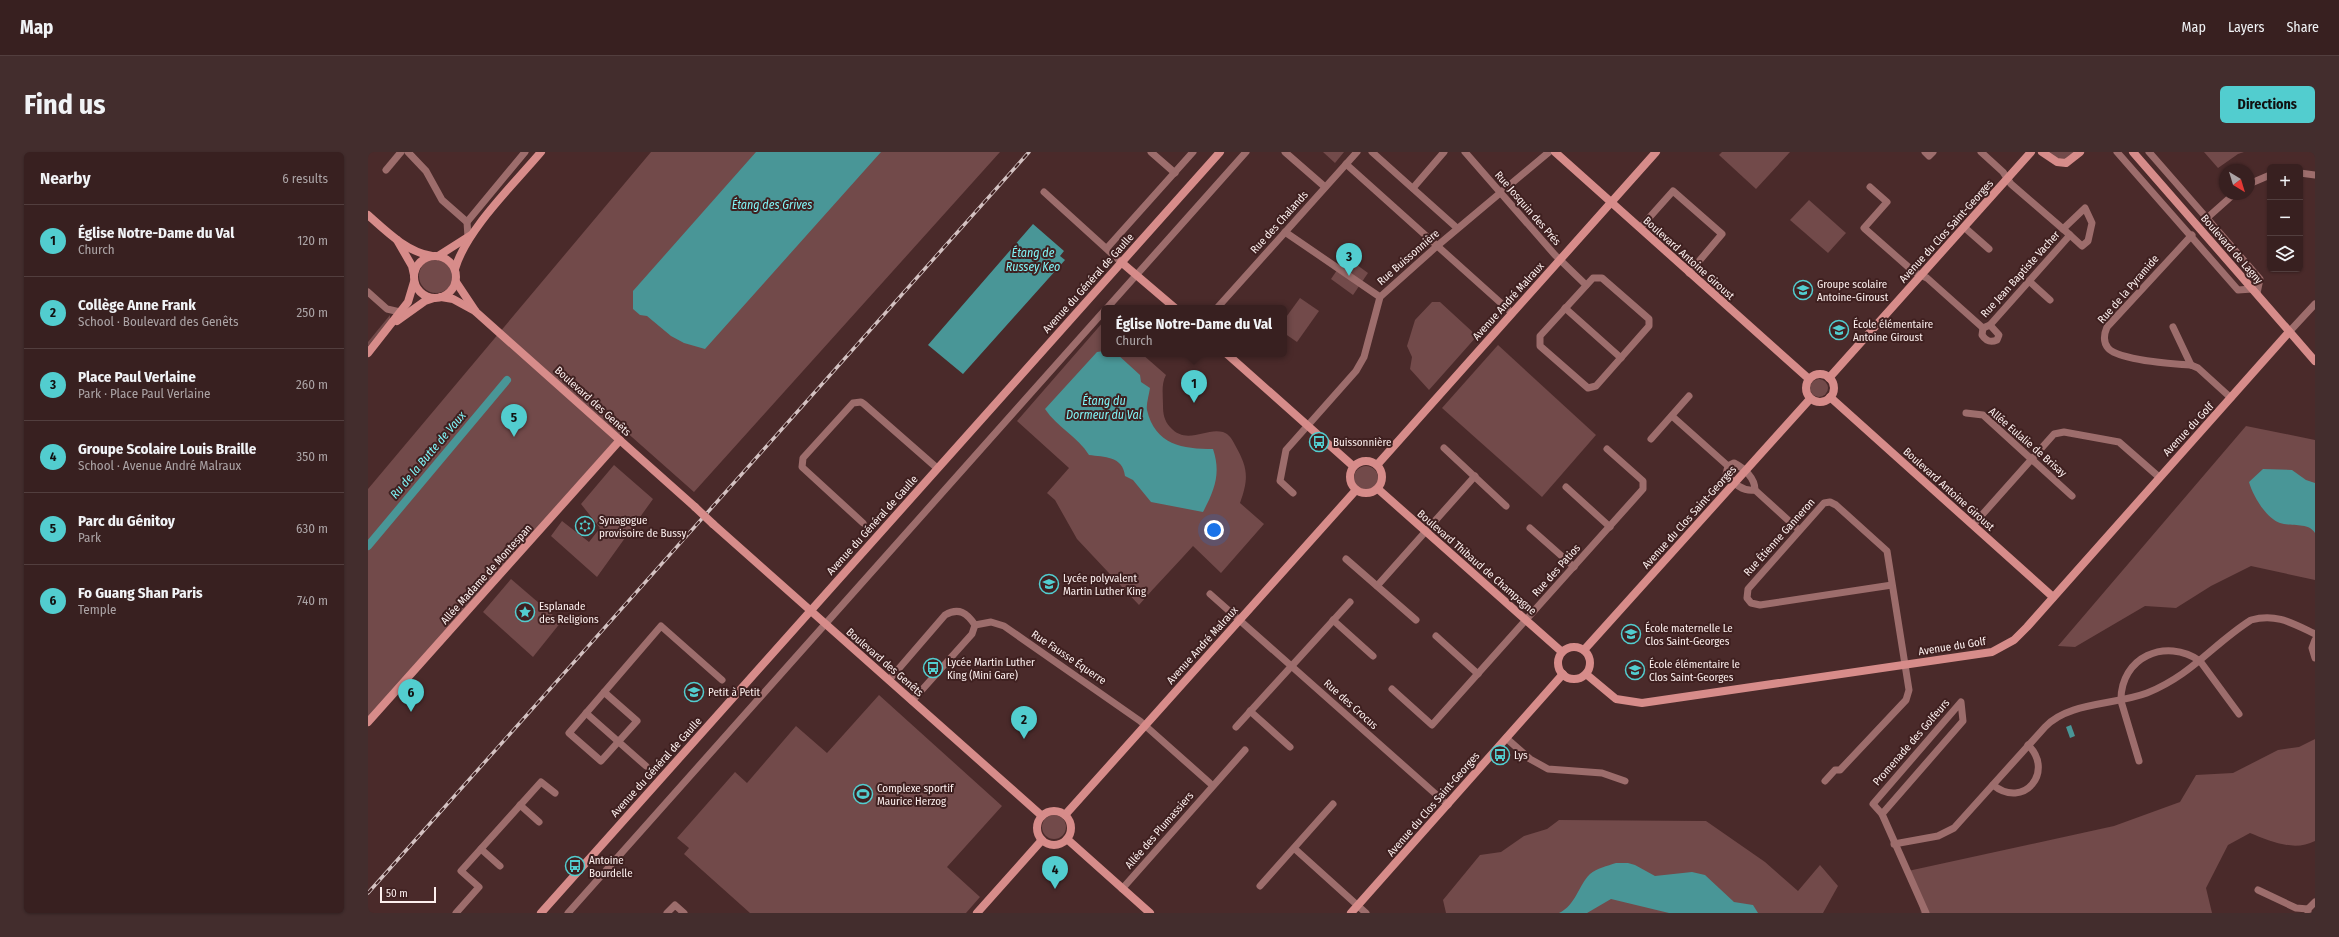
<!DOCTYPE html>
<meta charset="utf-8">
<style>
body{margin:0;font-family:"Fira Sans Condensed",sans-serif;background:#432d2d;color:#f1f3f6}
.controls{position:absolute;right:12px;top:12px;display:grid;overflow:hidden;border-radius:6px;box-shadow:0 1px 3px #0004}
.controls button{width:36px;height:36px;display:grid;place-items:center;padding:0;border:0;border-bottom:1px solid #523e3e;background:#382020;color:#f1f3f6;font:20px sans-serif}
.compass{position:absolute;left:1851px;top:12px;width:36px;height:36px;border-radius:50%;background:#382020;box-shadow:0 1px 3px #0004;rotate:142deg}
.scale{position:absolute;left:12px;bottom:10px;width:56px;box-sizing:border-box;padding-left:4px;border:2px solid #fcefee;border-top:0;font-size:11px;line-height:14px;white-space:nowrap;color:#fcefee;-webkit-text-stroke:3px #3f2020;paint-order:stroke}
.you{position:absolute;left:846px;top:378px;width:14px;height:14px;margin:-10px;border:3px solid #fff;border-radius:50%;background:#1a73e8;box-shadow:0 0 0 6px #1a73e833}
.badge{display:grid;place-items:center;width:26px;height:26px;border-radius:50%;background:#52cdcf;color:#111;font-size:13px;font-weight:700}
.pin{position:absolute;translate:-50% -33px;filter:drop-shadow(0 1px 2px #0008)}
.pin::after{content:'';position:absolute;top:21px;width:14px;height:12px;background:inherit;clip-path:polygon(0 0,100% 0,50% 100%)}
.popup{position:absolute;left:733px;top:153px;width:186px;height:52px;box-sizing:border-box;display:grid;place-content:center;border-radius:6px;background:#382020;filter:drop-shadow(0 1px 3px #0005);font-size:13px;white-space:nowrap;color:#aba3a5}
.popup b{font-size:15px;color:#f1f3f6}
.popup::after{content:'';position:absolute;left:50%;top:100%;margin-left:-8px;border:8px solid transparent;border-top-color:#382020}
.list{margin:0;padding:0;list-style:none}
h2{display:flex;justify-content:space-between;align-items:center;height:52px;margin:0;padding:0 16px;font-size:17px}
h2 small{font-size:13px;font-weight:400;color:#aba3a5}
.list li{display:grid;grid-template-columns:26px 1fr auto;gap:12px;align-items:center;box-sizing:border-box;height:72px;padding:0 16px;border-top:1px solid #523e3e}
.list b{display:block;font-size:15px;white-space:nowrap}
.list p{margin:0;font-size:13px;white-space:nowrap;color:#aba3a5}
.list em{font-size:13px;font-style:normal;color:#aba3a5}
.icon{flex:none;width:22px;height:22px;fill:none;stroke:currentColor;stroke-width:2;stroke-linecap:round;stroke-linejoin:round}
.map{position:relative;flex:none;width:1947px;height:761px;overflow:hidden;border-radius:6px}
header{display:flex;align-items:center;gap:24px;box-sizing:border-box;height:56px;padding:0 20px;background:#382020;border-bottom:1px solid #523e3e}
header strong{font-size:19px}
nav{display:flex;gap:22px;margin-inline-start:auto;font-size:14px}
.intro{display:flex;align-items:center;justify-content:space-between;box-sizing:border-box;height:96px;padding:0 24px}
h1{margin:0;font-size:28px}
.button{padding:10px 18px;border-radius:6px;background:#52cdcf;color:#111;font-size:14px;font-weight:700}
main{display:flex;gap:24px;padding:0 24px}
aside{flex:1;background:#382020;border-radius:6px;box-shadow:0 1px 3px #0004}
.map>svg:first-child{display:block}
.green{fill:#724a4a}
.water{fill:#499697}
.lines{fill:none;stroke-linecap:round;stroke-linejoin:round}
.canal{stroke:#499697;stroke-width:8}
.street{stroke:#9d6d6c;stroke-width:7}
.secondary{stroke:#d78c8a;stroke-width:8}
.rail-casing{stroke:#d3c1c1;stroke-width:3.5}
.rail{stroke:#3f2020;stroke-width:2;stroke-dasharray:6;stroke-linecap:butt}
.secondary-bridge{stroke:#d78c8a;stroke-width:8}
.labels{text-anchor:middle;stroke-width:4;stroke-linejoin:round;paint-order:stroke}
.street-label{font-size:11px;fill:#fcefee;stroke:#3f2020}
.poi-label{font-size:11px;fill:#fcefee;stroke:#3f2020;text-anchor:start}
.water-label{font-size:12px;font-style:italic;fill:#80f5f7;stroke:#3f2020}
</style>
<header>
<strong>Map</strong>
<nav><a>Map</a><a>Layers</a><a>Share</a></nav>
</header>
<div class="intro"><h1>Find us</h1><a class="button">Directions</a></div>
<main>
<aside>
<h2>Nearby<small>6 results</small></h2>
<ul class="list">
<li><span class="badge">1</span><div><b>Église Notre-Dame du Val</b><p>Church</p></div><em>120 m</em></li>
<li><span class="badge">2</span><div><b>Collège Anne Frank</b><p>School · Boulevard des Genêts</p></div><em>250 m</em></li>
<li><span class="badge">3</span><div><b>Place Paul Verlaine</b><p>Park · Place Paul Verlaine</p></div><em>260 m</em></li>
<li><span class="badge">4</span><div><b>Groupe Scolaire Louis Braille</b><p>School · Avenue André Malraux</p></div><em>350 m</em></li>
<li><span class="badge">5</span><div><b>Parc du Génitoy</b><p>Park</p></div><em>630 m</em></li>
<li><span class="badge">6</span><div><b>Fo Guang Shan Paris</b><p>Temple</p></div><em>740 m</em></li>
</ul>
</aside>
<div class="map">
<svg width="1947" height="761" viewBox="0 0 1947 761">
<rect width="100%" height="100%" fill="#4a2a2a"/>
<g class="green">
<path d="M283,0H632L326,340L256,278L0,565V337Z"/>
<path d="M955,0H976L967,11Z"/>
<path d="M1354,0H1422L1388,37L1351,3Z"/>
<path d="M1680,0H1707L1697,7L1688,6Z"/>
<path d="M1836,0H1876L1870,2L1850,16Z"/>
<path d="M1441,48L1478,81L1460,101L1422,68Z"/>
<path d="M978,105L1000,121L985,143L963,127Z"/>
<circle cx="68" cy="124" r="17"/>
<path d="M932,146L951,159L929,190L916,181V168Z"/>
<path d="M1064,150H1072L1109,184L1061,238L1042,217L1044,205L1039,194L1047,168Z"/>
<path d="M22,163V168L0,194V190Z"/>
<path d="M736,169V202H774L798,223C793,232 795,243 795,253C795,262 796,268 802,275C819,294 838,275 855,280C861,282 864,287 867,293C880,316 881,326 872,351L896,372L853,421L825,394C807,414 789,432 771,453L709,387L687,348L679,341L701,316L649,269Z"/>
<path d="M1130,193L1228,283L1174,345L1074,256Z"/>
<circle cx="1451" cy="236" r="9"/>
<path d="M1878,274L1947,288V428L1883,414L1843,434L1808,456L1777,454L1707,495L1690,494Z"/>
<path d="M246,313L285,347L229,425L183,384L194,369L221,390L232,376L213,352Z"/>
<circle cx="998" cy="326" r="12"/>
<path d="M143,427L193,470L165,505L115,460Z"/>
<path d="M511,543L634,654L579,715L612,745L598,761H382L316,702L321,696L309,686L367,620L379,631L428,574L459,601Z"/>
<path d="M1947,587V689C1926,700 1902,689 1882,681L1860,693L1838,736L1844,761H1553L1550,744L1540,719L1746,674L1812,650L1828,623L1865,621L1910,598L1931,595Z"/>
<circle cx="686" cy="675" r="12"/>
<path d="M1191,668L1338,669L1397,710L1430,739L1452,713L1470,734L1455,761H1078L1075,748L1112,703L1133,700L1156,684L1179,677Z"/>
</g>
<g class="water">
<path d="M388,0H513L337,197L316,191L303,184L279,164L272,163L265,157V139Z"/>
<path d="M665,72L696,99L692,104L697,108L595,222L560,193Z"/>
<path d="M736,199V202H749L772,223L773,230L782,236C781,243 778,252 779,258C787,293 815,297 845,297C853,321 847,337 835,360L783,350L765,328L757,324C755,304 736,305 721,303C710,285 689,275 677,257L729,200Z"/>
<path d="M1895,317L1924,318L1938,328L1947,331V381C1940,370 1924,375 1912,371C1898,366 1885,344 1881,330Z"/>
<path d="M1703,573L1707,584L1702,586L1698,575Z"/>
<path d="M1248,711H1260L1267,713L1287,724L1324,720L1337,723L1366,750L1385,753L1390,761H1301L1243,747L1219,761H1191C1208,753 1210,734 1222,722C1229,716 1239,714 1248,711Z"/>
</g>
<g class="lines">
<path class="canal" d="M0,394L139,228"/>
<g class="street">
<path d="M40,0L58,19L74,48L99,70"/>
<path d="M783,0L807,21"/>
<path d="M917,0L957,35"/>
<path d="M1004,0L1089,76"/>
<path d="M1097,0L1187,103L1218,133"/>
<path d="M1557,0L1561,4L1565,0"/>
<path d="M1749,0L1870,138L1884,137"/>
<path d="M1781,0L1892,127L1889,141"/>
<path d="M978,12L1144,161"/>
<path d="M18,18L33,0"/>
<path d="M1932,21L1947,23"/>
<path d="M1881,32L1902,23"/>
<path d="M1502,35L1519,50L1496,76L1546,120L1559,126L1615,176L1622,173L1702,83L1643,32L1635,20L1613,0"/>
<path d="M1045,36L1076,0"/>
<path d="M676,40L753,110"/>
<path d="M1839,66L1866,42"/>
<path d="M1596,75L1621,97"/>
<path d="M1272,76L1305,39L1354,82L1321,121"/>
<path d="M1695,77L1717,56L1724,71L1720,89L1714,94L1702,83"/>
<path d="M917,80L1012,145"/>
<path d="M1824,83L1739,175C1736,182 1735,190 1740,196C1750,208 1806,212 1823,213L1830,216L1863,246"/>
<path d="M100,85L99,70L157,0"/>
<path d="M739,96L825,0"/>
<path d="M1225,126H1234L1281,167V174L1228,234L1220,236L1172,194V184Z"/>
<path d="M1661,129L1682,148"/>
<path d="M0,140L19,157L32,160"/>
<path d="M739,156L878,0"/>
<path d="M849,156L989,0"/>
<path d="M1197,156L1253,206"/>
<path d="M1805,175L1823,213"/>
<path d="M1615,176L1614,183C1618,189 1622,191 1629,188L1631,183L1622,173"/>
<path d="M1921,180L1947,152"/>
<path d="M1598,261L1615,263L1704,344"/>
<path d="M1304,264L1360,314"/>
<path d="M1283,287L1321,244"/>
<path d="M1076,296L1138,354"/>
<path d="M1366,311C1376,316 1387,326 1387,338C1375,340 1365,331 1358,322L1360,314Z"/>
<path d="M1198,335L1242,375"/>
<path d="M1387,338L1431,378"/>
<path d="M925,341L912,329L918,298L988,219L996,205L1012,145L1069,94L1181,0"/>
<path d="M495,371L434,315L435,306L485,251L493,250L496,252L569,316"/>
<path d="M1605,373L1686,282L1696,280L1751,290L1791,325"/>
<path d="M1162,376L1206,415"/>
<path d="M978,407L1048,468"/>
<path d="M1009,434L1107,324"/>
<path d="M842,442L1080,653"/>
<path d="M965,468L1005,504"/>
<path d="M607,473L623,470L636,474L772,569L844,633"/>
<path d="M1068,484L1110,522"/>
<path d="M1947,488L1944,496L1947,506"/>
<path d="M521,528L577,463C591,455 599,461 607,473L604,482L544,549"/>
<path d="M1024,537L1064,573L1275,337V329L1239,297"/>
<path d="M236,540L269,569L233,609L201,581L293,474L354,528"/>
<path d="M1593,550L1595,569L1514,662L1505,652Z"/>
<path d="M882,559L922,595"/>
<path d="M218,561L278,614"/>
<path d="M868,575L982,450"/>
<path d="M1138,586L1162,607L1180,617L1234,621L1257,629"/>
<path d="M1771,609L1753,549C1752,505 1798,485 1832,509L1871,562"/>
<path d="M1457,629L1467,618H1472L1538,548L1541,538L1519,399L1468,353L1462,350L1456,351L1380,437L1379,446L1383,451L1392,453L1524,433"/>
<path d="M1625,633C1656,658 1687,619 1660,593"/>
<path d="M152,653L171,670"/>
<path d="M1514,662L1558,761"/>
<path d="M1526,692L1570,684L1586,676L1677,575C1700,550 1747,553 1779,541C1824,523 1845,492 1883,468C1908,461 1924,471 1947,482"/>
<path d="M113,697L132,714"/>
<path d="M927,697L998,761"/>
<path d="M892,734L965,652"/>
<path d="M754,737L877,598"/>
<path d="M1890,738L1928,756L1940,757"/>
<path d="M88,761L111,735L93,719L173,630L187,641"/>
<path d="M200,761L736,159"/>
<path d="M299,761L307,753L316,761"/>
<path d="M1940,761V757L1947,750"/>
</g>
<g class="secondary">
<path d="M1187,0L1441,227"/>
<path d="M1674,0L1689,10L1698,11L1712,0"/>
<path d="M1765,0L1947,209"/>
<path d="M0,63C19,80 39,100 64,104"/>
<path d="M29,88L44,114L46,123"/>
<circle cx="67" cy="125" r="21"/>
<path d="M70,104L103,83"/>
<path d="M753,110L807,156"/>
<path d="M87,117C98,78 146,32 173,0"/>
<path d="M88,130L108,160L327,355"/>
<path d="M73,145L85,147L107,159"/>
<path d="M29,169L57,149L66,146"/>
<path d="M0,201L40,150L46,130"/>
<path d="M859,202L985,314"/>
<circle cx="1452" cy="236" r="14"/>
<path d="M1461,226L1663,0"/>
<path d="M1462,245L1685,445"/>
<circle cx="998" cy="325" r="16"/>
<path d="M1009,313L1288,0"/>
<path d="M1010,337L1194,500"/>
<path d="M345,372L674,664"/>
<circle cx="1206" cy="511" r="16"/>
<path d="M1216,498L1442,247"/>
<path d="M1218,522L1248,547L1274,551L1624,500L1646,488L1659,475L1921,180"/>
<path d="M0,570L252,288"/>
<circle cx="686" cy="676" r="17"/>
<path d="M697,663L988,338"/>
<path d="M699,687L782,761"/>
<path d="M173,761L852,0"/>
<path d="M609,761L674,688"/>
<path d="M983,761L1195,522"/>
</g>
<defs>
<path id="rail" d="M0,741L661,0"/>
</defs>
<use href="#rail" class="rail-casing"/>
<use href="#rail" class="rail"/>
<path class="secondary-bridge" d="M327,355L345,372"/>
</g>
<defs>
<symbol id="school-ring" viewBox="-11 -11 22 22"><circle r="9.5" fill="#3f2020" stroke="#52cdcf" stroke-width="1.5"/><path d="M0-5L7-2L0 1L-7-2ZM-4 1L0 2.5L4 1V4Q0 6-4 4Z" fill="#52cdcf"/></symbol>
<symbol id="bus-ring" viewBox="-11 -11 22 22"><circle r="9.5" fill="#3f2020" stroke="#52cdcf" stroke-width="1.5"/><path d="M-5-6H5V4H4V6H2V4H-2V6H-4V4H-5ZM-3.5-4V0h7V-4ZM-3.5 1.2v1.5H-2V1.2ZM2 1.2v1.5H3.5V1.2Z" fill="#52cdcf"/></symbol>
<symbol id="synagogue-ring" viewBox="-11 -11 22 22"><circle r="9.5" fill="#3f2020" stroke="#52cdcf" stroke-width="1.5"/><path d="M0-6.5L5.6 3.2H-5.6ZM0 6.5L5.6-3.2H-5.6Z" fill="#52cdcf"/></symbol>
<symbol id="sight-ring" viewBox="-11 -11 22 22"><circle r="9.5" fill="#3f2020" stroke="#52cdcf" stroke-width="1.5"/><path d="M0-6L1.8-2.2L6-1.7L2.9 1.2L3.7 5.4L0 3.3L-3.7 5.4L-2.9 1.2L-6-1.7L-1.8-2.2Z" fill="#52cdcf"/></symbol>
<symbol id="stadium-ring" viewBox="-11 -11 22 22"><circle r="9.5" fill="#3f2020" stroke="#52cdcf" stroke-width="1.5"/><path d="M0-5a6.5 5 0 1 0 0 10a6.5 5 0 1 0 0-10ZM-3.5-1.8h7v3.6h-7Z" fill="#52cdcf"/></symbol>
</defs>
<g fill-rule="evenodd">
<use href="#school-ring" x="1424" y="127" width="22" height="22"/>
<use href="#school-ring" x="1460" y="167" width="22" height="22"/>
<use href="#bus-ring" x="940" y="279" width="22" height="22"/>
<use href="#synagogue-ring" x="206" y="363" width="22" height="22"/>
<use href="#school-ring" x="670" y="421" width="22" height="22"/>
<use href="#sight-ring" x="146" y="449" width="22" height="22"/>
<use href="#school-ring" x="1252" y="471" width="22" height="22"/>
<use href="#bus-ring" x="554" y="505" width="22" height="22"/>
<use href="#school-ring" x="1256" y="507" width="22" height="22"/>
<use href="#school-ring" x="315" y="529" width="22" height="22"/>
<use href="#bus-ring" x="1121" y="592" width="22" height="22"/>
<use href="#stadium-ring" x="484" y="631" width="22" height="22"/>
<use href="#bus-ring" x="196" y="703" width="22" height="22"/>
</g>
<g class="labels">
<g class="street-label">
<text transform="translate(1160 56) rotate(49)" y="4">Rue Josquin des Prés</text>
<text transform="translate(911 70) rotate(-48)" y="4">Rue des Chalands</text>
<text transform="translate(1578 79) rotate(-48)" y="4">Avenue du Clos Saint-Georges</text>
<text transform="translate(1864 97) rotate(49)" y="4">Boulevard de Lagny</text>
<text transform="translate(1040 105) rotate(-41)" y="4">Rue Buissonnière</text>
<text transform="translate(1321 106) rotate(42)" y="4">Boulevard Antoine Giroust</text>
<text transform="translate(1652 122) rotate(-48)" y="4">Rue Jean Baptiste Vacher</text>
<text transform="translate(720 131) rotate(-48)" y="4">Avenue du Général de Gaulle</text>
<text transform="translate(1760 137) rotate(-49)" y="4">Rue de la Pyramide</text>
<text transform="translate(1140 149) rotate(-48)" y="4">Avenue André Malraux</text>
<text transform="translate(225 249) rotate(42)" y="4">Boulevard des Genêts</text>
<text transform="translate(1820 277) rotate(-47)" y="4">Avenue du Golf</text>
<text transform="translate(1660 290) rotate(41)" y="4">Allée Eulalie de Brisay</text>
<text transform="translate(1581 337) rotate(42)" y="4">Boulevard Antoine Giroust</text>
<text transform="translate(1321 365) rotate(-48)" y="4">Avenue du Clos Saint-Georges</text>
<text transform="translate(504 373) rotate(-48)" y="4">Avenue du Général de Gaulle</text>
<text transform="translate(1411 385) rotate(-48)" y="4">Rue Étienne Ganneron</text>
<text transform="translate(1109 410) rotate(41)" y="4">Boulevard Thibaud de Champagne</text>
<text transform="translate(1188 418) rotate(-48)" y="4">Rue des Patios</text>
<text transform="translate(118 422) rotate(-48)" y="4">Allée Madame de Montespan</text>
<text transform="translate(834 493) rotate(-48)" y="4">Avenue André Malraux</text>
<text transform="translate(1584 494) rotate(-9)" y="4">Avenue du Golf</text>
<text transform="translate(701 505) rotate(34)" y="4">Rue Fausse Équerre</text>
<text transform="translate(517 510) rotate(41)" y="4">Boulevard des Genêts</text>
<text transform="translate(983 552) rotate(42)" y="4">Rue des Crocus</text>
<text transform="translate(1543 590) rotate(-49)" y="4">Promenade des Golfeurs</text>
<text transform="translate(288 615) rotate(-48)" y="4">Avenue du Général de Gaulle</text>
<text transform="translate(1065 652) rotate(-49)" y="4">Avenue du Clos Saint-Georges</text>
<text transform="translate(791 678) rotate(-49)" y="4">Allée des Plumassiers</text>
</g>
<g class="poi-label">
<text x="1449" y="136">Groupe scolaire<tspan x="1449" dy="13">Antoine-Giroust</tspan></text>
<text x="1485" y="176">École élémentaire<tspan x="1485" dy="13">Antoine Giroust</tspan></text>
<text x="965" y="294">Buissonnière</text>
<text x="231" y="372">Synagogue<tspan x="231" dy="13">provisoire de Bussy</tspan></text>
<text x="695" y="430">Lycée polyvalent<tspan x="695" dy="13">Martin Luther King</tspan></text>
<text x="171" y="458">Esplanade<tspan x="171" dy="13">des Religions</tspan></text>
<text x="1277" y="480">École maternelle Le<tspan x="1277" dy="13">Clos Saint-Georges</tspan></text>
<text x="579" y="514">Lycée Martin Luther<tspan x="579" dy="13">King (Mini Gare)</tspan></text>
<text x="1281" y="516">École élémentaire le<tspan x="1281" dy="13">Clos Saint-Georges</tspan></text>
<text x="340" y="544">Petit à Petit</text>
<text x="1146" y="607">Lys</text>
<text x="509" y="640">Complexe sportif<tspan x="509" dy="13">Maurice Herzog</tspan></text>
<text x="221" y="712">Antoine<tspan x="221" dy="13">Bourdelle</tspan></text>
</g>
<g class="water-label">
<text x="404" y="57">Étang des Grives</text>
<text x="665" y="105">Étang de<tspan x="665" dy="14">Russey Keo</tspan></text>
<text x="736" y="253">Étang du<tspan x="736" dy="14">Dormeur du Val</tspan></text>
<text transform="translate(60 303) rotate(-50)" y="4">Ru de la Butte de Vaux</text>
</g>
</g>
</svg>
<div class="controls">
<button>+</button>
<button>−</button>
<button><svg class="icon" aria-label="layers" viewBox="0 0 24 24"><path d="M12 4l9 5-9 5-9-5zM3 14l9 5 9-5"/></svg></button>
</div>
<svg class="compass" viewBox="-18 -18 36 36"><path d="M0-13l5 13h-10z" fill="#e53935"/><path d="M0 13l5-13h-10z" fill="#aba3a5"/></svg>
<div class="scale">50 m</div>
<div class="you"></div>
<div class="pin badge" style="left:826px;top:251px">1</div>
<div class="popup"><b>Église Notre-Dame du Val</b>Church</div>
<div class="pin badge" style="left:656px;top:587px">2</div>
<div class="pin badge" style="left:981px;top:124px">3</div>
<div class="pin badge" style="left:687px;top:737px">4</div>
<div class="pin badge" style="left:146px;top:285px">5</div>
<div class="pin badge" style="left:43px;top:560px">6</div>
</div>
</main>
